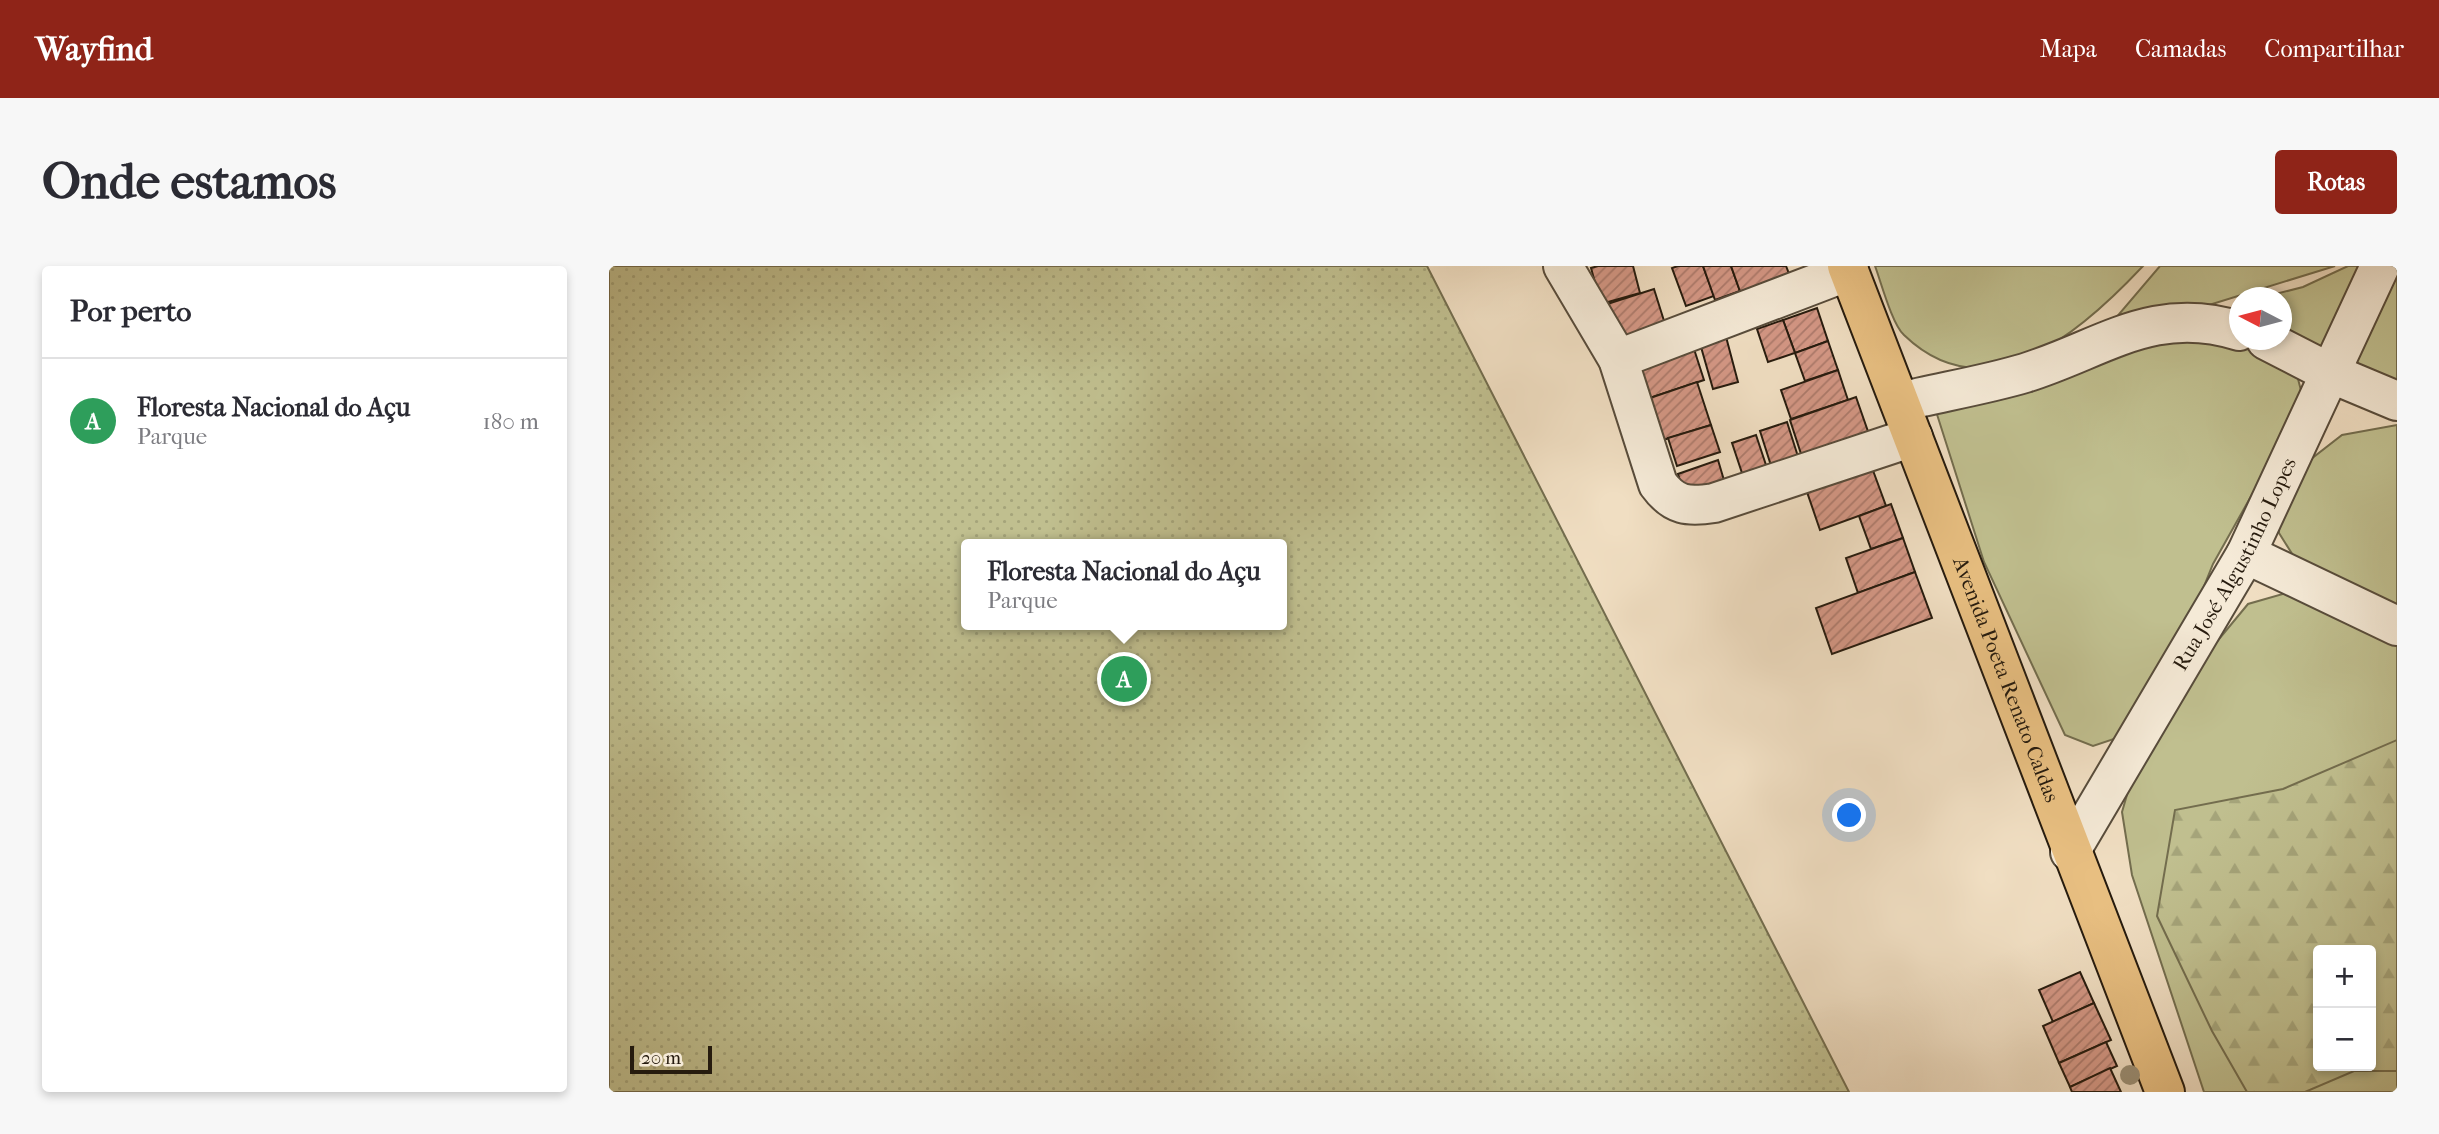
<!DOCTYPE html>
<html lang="pt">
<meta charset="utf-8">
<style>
body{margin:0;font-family:"IM FELL French Canon",serif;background:#f7f7f7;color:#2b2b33}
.controls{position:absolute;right:21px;bottom:21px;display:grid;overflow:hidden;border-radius:7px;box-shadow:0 4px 10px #0003}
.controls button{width:63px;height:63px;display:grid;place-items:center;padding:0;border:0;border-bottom:2px solid #e1e1e2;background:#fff;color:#2b2b33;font:35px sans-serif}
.compass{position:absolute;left:1620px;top:21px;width:63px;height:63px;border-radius:50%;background:#fff;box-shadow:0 4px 10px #0003;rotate:276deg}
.scale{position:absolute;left:21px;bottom:18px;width:82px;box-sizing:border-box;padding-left:7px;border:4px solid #261b0e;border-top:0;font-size:19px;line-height:24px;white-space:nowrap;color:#261b0e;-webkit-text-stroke:5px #f5ead7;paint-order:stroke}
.you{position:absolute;left:1241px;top:550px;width:24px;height:24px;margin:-18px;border:5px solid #fff;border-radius:50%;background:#1a73e8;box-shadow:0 0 0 10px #1a73e833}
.badge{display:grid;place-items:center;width:46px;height:46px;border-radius:50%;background:#8f2418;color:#fff;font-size:23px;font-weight:700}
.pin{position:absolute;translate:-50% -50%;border:4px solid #fff;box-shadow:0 2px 7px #0006}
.popup{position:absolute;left:352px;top:273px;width:326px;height:91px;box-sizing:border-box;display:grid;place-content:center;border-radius:7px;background:#fff;filter:drop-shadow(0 2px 5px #0005);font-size:23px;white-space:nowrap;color:#7c7c81}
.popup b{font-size:26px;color:#2b2b33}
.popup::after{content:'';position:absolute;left:50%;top:100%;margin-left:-14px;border:14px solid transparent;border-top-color:#fff}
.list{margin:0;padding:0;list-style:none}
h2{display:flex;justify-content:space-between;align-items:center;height:91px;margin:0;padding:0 28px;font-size:30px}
h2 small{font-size:23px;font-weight:400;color:#7c7c81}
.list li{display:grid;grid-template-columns:46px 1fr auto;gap:21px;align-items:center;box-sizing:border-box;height:126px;padding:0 28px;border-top:2px solid #e1e1e2}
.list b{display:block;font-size:26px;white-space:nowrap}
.list p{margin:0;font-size:23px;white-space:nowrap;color:#7c7c81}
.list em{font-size:23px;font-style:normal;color:#7c7c81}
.map{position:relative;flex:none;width:1788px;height:826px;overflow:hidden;border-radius:7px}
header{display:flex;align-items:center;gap:42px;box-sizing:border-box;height:98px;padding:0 35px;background:#8f2418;color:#fff}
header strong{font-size:33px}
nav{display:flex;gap:38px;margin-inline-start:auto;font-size:24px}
.intro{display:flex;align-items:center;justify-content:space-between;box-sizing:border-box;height:168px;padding:0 42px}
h1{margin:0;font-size:49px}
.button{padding:18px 32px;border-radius:7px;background:#8f2418;color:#fff;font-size:24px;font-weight:700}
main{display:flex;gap:42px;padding:0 42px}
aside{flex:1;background:#fff;border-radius:7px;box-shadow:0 4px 10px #0003}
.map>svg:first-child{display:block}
.grass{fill:#c0bf8f;stroke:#736d4e;stroke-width:2;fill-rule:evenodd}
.forest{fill:url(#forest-firs);stroke:#736d4e;stroke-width:2;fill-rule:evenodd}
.park{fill:url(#park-dots);stroke:#736d4e;stroke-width:2;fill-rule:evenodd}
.building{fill:url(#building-hatch);stroke:#261b0e;stroke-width:2}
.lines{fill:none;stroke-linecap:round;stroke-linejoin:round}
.minor-casing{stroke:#584c3b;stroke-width:42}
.major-casing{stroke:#261b0e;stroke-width:42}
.minor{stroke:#f5ead7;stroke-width:38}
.major{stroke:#e8bf81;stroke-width:38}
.tree{fill:#9a8e74}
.labels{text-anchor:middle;stroke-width:7;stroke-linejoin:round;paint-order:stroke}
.street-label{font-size:21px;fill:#261b0e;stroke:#f5ead7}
</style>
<header>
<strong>Wayfind</strong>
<nav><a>Mapa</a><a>Camadas</a><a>Compartilhar</a></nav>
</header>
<div class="intro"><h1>Onde estamos</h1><a class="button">Rotas</a></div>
<main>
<aside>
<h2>Por perto<small></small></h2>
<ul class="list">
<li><span class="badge" style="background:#2e9e5b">A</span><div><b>Floresta Nacional do Açu</b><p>Parque</p></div><em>180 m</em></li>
</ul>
</aside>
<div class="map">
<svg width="1788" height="826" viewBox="0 0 1788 826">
<defs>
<pattern id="forest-firs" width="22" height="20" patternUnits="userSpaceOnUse" patternTransform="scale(1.75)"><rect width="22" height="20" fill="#c0bf8f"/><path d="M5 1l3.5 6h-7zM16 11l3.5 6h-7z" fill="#a5a47a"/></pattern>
<pattern id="park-dots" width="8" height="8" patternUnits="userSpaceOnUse" patternTransform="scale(1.75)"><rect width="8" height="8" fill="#c0bf8f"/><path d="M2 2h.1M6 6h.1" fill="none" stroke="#a5a47a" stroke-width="1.8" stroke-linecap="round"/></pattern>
<pattern id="building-hatch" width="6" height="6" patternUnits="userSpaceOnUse" patternTransform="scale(1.75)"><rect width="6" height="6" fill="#d49785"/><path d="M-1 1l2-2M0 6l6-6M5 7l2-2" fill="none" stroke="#ac7a6b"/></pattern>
</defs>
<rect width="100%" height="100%" fill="#f0dec2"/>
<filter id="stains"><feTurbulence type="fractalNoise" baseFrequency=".00286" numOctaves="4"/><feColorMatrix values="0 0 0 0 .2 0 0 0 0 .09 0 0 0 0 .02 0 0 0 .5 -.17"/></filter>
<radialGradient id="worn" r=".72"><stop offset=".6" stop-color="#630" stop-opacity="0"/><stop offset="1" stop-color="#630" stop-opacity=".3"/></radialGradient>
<g class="grass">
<path d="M1266,0H1534C1474,64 1379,150 1295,69C1283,58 1272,16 1266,0Z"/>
<path d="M1551,0H1726L1600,39L1505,54Z"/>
<path d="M1739,0H1759L1722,91L1672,74V32H1651L1694,21Z"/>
<path d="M1788,0V121L1748,100L1746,76Z"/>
<path d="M1627,67L1688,109L1695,136L1604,298L1579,360L1517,469L1484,480L1456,469L1375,296L1325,139L1512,80Z"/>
<path d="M1788,159V344L1687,294L1670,267L1671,234L1688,204L1733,169Z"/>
<path d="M1681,326L1788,372V826H1595L1523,609L1513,546L1526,501L1591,396L1639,338ZM1709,684H1762V800H1709Z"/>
</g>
<path class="forest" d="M1788,474V805H1745L1696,826H1638L1603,765L1548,650L1566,544L1674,523ZM1709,684H1762V800H1709Z"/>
<path class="park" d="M0,0H818L1240,826H0ZM358,278H672V359H358Z"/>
<g class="building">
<path d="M989,0H1024L1031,27L992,38L982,2Z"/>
<path d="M1069,0H1094L1105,30L1077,40L1063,2Z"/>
<path d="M1094,0H1122L1131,25L1106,34Z"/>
<path d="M1122,0H1177L1182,13L1133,31Z"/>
<path d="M1045,23L1056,58L1003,75L992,40Z"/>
<path d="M1208,42L1219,75L1186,87L1174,54Z"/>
<path d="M1174,54L1186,87L1159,96L1148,63Z"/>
<path d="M1116,67L1129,116L1104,123L1090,74Z"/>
<path d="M1219,75L1229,104L1196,115L1186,87Z"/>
<path d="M1085,83L1095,114L1038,133L1028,101Z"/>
<path d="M1229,104L1239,134L1182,153L1172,124Z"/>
<path d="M1088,116L1102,159L1051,175L1038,133Z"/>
<path d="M1247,131L1263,177L1196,200L1181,154Z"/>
<path d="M1178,156L1192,200L1165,209L1151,165Z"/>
<path d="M1102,159L1111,186L1068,200L1059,172Z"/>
<path d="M1147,169L1161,211L1137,219L1123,177Z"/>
<path d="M1109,194L1117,221L1077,234L1069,208Z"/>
<path d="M1262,199L1277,240L1211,264L1197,223Z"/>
<path d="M1282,238L1294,272L1262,283L1250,250Z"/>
<path d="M1294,272L1306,306L1249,327L1237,292Z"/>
<path d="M1306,306L1323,352L1223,388L1207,342Z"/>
<path d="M1471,706L1485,737L1444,756L1430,724Z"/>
<path d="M1485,737L1502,774L1450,797L1434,760Z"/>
<path d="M1497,776L1508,800L1461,821L1450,797Z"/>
<path d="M1501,802L1512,826H1463L1461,821Z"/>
</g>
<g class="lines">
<defs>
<g id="minor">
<path d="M954,0L1009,93L1049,218C1065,240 1079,241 1105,237L1304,171"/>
<path d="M1657,74L1721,107L1788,135"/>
<path d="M1009,93L1240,5"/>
<path d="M1291,136C1332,126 1376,119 1416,107C1493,83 1545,38 1630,65"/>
<path d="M1637,288L1788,360"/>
<path id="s1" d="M1461,586L1637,288L1771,0"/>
</g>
<g id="major">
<path id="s2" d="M1238,0L1556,826"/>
</g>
</defs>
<use href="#minor" class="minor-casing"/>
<use href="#major" class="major-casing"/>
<use href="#minor" class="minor"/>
<use href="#major" class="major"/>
</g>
<circle class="tree" cx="1521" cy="809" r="10"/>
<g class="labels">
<g class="street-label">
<text dy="7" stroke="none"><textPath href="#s1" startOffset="332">Rua José Algustinho Lopes</textPath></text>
<text dy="7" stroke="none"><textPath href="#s2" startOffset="443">Avenida Poeta Renato Caldas</textPath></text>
</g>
</g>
<rect width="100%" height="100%" filter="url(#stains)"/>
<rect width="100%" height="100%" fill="url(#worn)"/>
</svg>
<div class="controls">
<button>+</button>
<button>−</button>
</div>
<svg class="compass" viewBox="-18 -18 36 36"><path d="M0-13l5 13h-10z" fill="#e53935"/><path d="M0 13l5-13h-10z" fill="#7c7c81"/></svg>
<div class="scale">20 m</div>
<div class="you"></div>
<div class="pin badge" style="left:515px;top:413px;background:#2e9e5b">A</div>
<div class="popup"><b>Floresta Nacional do Açu</b>Parque</div>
</div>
</main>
